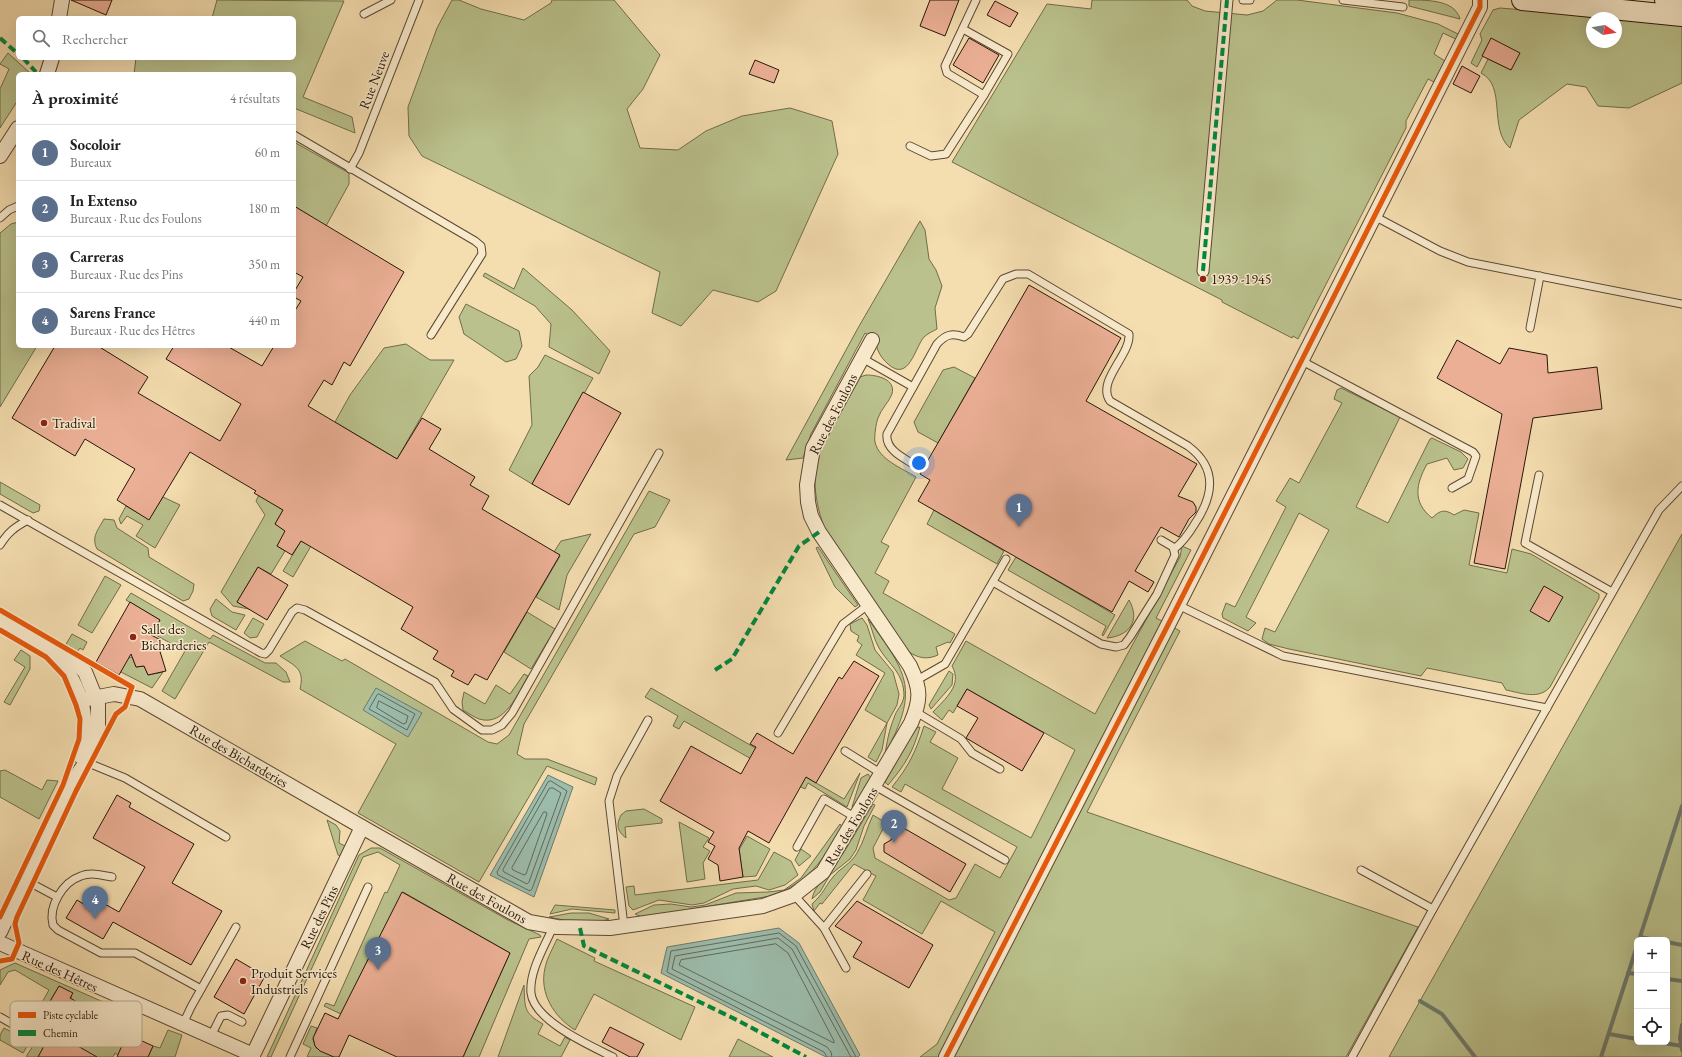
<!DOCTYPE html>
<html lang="fr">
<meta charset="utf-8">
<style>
body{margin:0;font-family:"EB Garamond",serif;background:#f2f2f2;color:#222}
.controls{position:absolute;right:12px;bottom:12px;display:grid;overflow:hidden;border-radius:6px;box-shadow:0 4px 16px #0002}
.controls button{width:36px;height:36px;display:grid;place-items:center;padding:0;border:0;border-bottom:1px solid #e0e0e0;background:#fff;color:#222;font:20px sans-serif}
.compass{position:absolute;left:1586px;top:12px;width:36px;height:36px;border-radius:50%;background:#fff;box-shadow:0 4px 16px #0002;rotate:102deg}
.you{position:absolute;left:919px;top:463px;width:14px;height:14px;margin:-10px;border:3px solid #fff;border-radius:50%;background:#1a73e8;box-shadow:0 0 0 6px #1a73e833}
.badge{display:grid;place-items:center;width:26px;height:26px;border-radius:50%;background:#0b8043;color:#fff;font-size:13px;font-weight:700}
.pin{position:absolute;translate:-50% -33px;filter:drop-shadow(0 1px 2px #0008)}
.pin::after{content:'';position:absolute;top:21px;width:14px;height:12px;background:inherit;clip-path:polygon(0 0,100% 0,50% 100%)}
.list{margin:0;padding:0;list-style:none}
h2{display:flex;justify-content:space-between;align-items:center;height:52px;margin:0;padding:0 16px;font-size:17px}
h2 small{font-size:13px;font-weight:400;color:#767676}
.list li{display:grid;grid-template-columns:26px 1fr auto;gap:12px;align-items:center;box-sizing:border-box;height:56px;padding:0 16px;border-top:1px solid #e0e0e0}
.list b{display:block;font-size:15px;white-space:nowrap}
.list p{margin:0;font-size:13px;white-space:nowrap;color:#767676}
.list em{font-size:13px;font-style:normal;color:#767676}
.icon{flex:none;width:22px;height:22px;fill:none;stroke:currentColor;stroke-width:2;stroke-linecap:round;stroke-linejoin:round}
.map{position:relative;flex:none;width:1682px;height:1057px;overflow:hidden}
.search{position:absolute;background:#fff;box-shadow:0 4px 16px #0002;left:16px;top:16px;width:280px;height:44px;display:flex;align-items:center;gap:10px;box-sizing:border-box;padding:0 14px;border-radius:6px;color:#767676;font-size:15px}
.panel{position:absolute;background:#fff;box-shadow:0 4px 16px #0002;left:16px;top:72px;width:280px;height:276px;border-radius:6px}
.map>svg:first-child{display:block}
.green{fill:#bac18c;stroke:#716c4b;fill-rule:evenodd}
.water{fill:#9cbcac;stroke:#6e7a6b}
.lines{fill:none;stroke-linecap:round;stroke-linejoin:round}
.shore{stroke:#62695b;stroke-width:1}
.stream{stroke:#6e7a6b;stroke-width:4}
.building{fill:#ebaf95;stroke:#28160a}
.service-casing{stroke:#5b4833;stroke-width:9}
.pedestrian-casing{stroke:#5b4833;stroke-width:13}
.minor-casing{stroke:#5b4833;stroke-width:16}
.secondary-casing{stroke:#28160a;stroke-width:22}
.service{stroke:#f8e9cb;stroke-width:7}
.pedestrian{stroke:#f8e9cb;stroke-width:11}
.minor{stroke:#f8e9cb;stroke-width:14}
.secondary{stroke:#f8e9cb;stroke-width:20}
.quiet{stroke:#00873e;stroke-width:4;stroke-dasharray:8 4;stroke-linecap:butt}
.cycleway-casing{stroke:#f8e9cb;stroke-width:8}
.cycleway{stroke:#e8590c;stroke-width:5}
.poi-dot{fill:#8f2418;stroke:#f8e9cb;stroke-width:1.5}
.labels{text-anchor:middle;stroke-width:3;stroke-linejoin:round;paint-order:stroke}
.street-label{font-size:14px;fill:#28160a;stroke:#f8e9cb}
.poi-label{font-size:14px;fill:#28160a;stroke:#f8e9cb;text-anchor:start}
.key{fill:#f8e9cb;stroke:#baaa91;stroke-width:1}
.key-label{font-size:11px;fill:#28160a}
</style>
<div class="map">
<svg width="1682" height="1057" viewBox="0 0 1682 1057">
<rect width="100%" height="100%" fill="#f4ddaf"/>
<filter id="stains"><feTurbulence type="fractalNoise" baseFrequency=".005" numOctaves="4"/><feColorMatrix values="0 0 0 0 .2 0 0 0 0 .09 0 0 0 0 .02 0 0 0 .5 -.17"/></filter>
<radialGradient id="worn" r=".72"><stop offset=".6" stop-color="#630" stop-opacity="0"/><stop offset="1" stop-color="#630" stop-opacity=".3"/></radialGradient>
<g class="green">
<path d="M217,0L344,1L303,97L352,117L355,133L294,108V74H134L136,58H294V18H212Z"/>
<path d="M452,0H459L481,9L524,20L551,3L552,0H614L660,55L643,89L627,109L640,148L678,150L706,131L742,116L790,108L832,121L838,154L776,291L758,302L713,290L681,326L652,313L660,272L422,156L409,136L408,107L437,28Z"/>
<path d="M1092,0H1187L1192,6L1205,11L1247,15L1263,11L1277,0H1297L1397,13L1438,24L1460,35L1458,40L1443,33L1434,54L1445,61L1434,82L1428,79L1406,121V128L1298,339L1293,336L1292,338L1222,302V300L952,162L1047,4L1091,9Z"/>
<path d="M1409,0C1428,0 1455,0 1460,19L1409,6Z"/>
<path d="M1500,8L1682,23V83L1629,108L1598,106L1586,87L1567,84L1519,120L1510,148C1488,129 1507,86 1481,73L1488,59L1511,70L1519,53L1492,39L1477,67L1471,63L1482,40L1480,34L1493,10ZM1592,18H1616V42H1592Z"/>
<path d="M8,53L31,74H18V100L0,128V89L9,69L0,64Z"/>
<path d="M294,142L349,173V184L326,226L294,206Z"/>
<path d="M920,221L925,230L929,259L936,270L942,286L935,308L937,329C933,331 927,334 924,337C915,347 909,383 888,364C880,357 877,350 875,340L865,333L811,434L803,458L786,460L858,328Z"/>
<path d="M18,222V346H37L0,407V233L11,224Z"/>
<path d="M523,268L572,310L610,351L599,374L549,347L551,324L535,306L483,276L485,273L514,289Z"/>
<path d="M466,304L519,331L522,346L516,359L506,362L464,334L459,317Z"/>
<path d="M406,344L430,360H454L397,459L335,422L350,395L384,348Z"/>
<path d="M545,355L593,378L532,484L509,470L532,425L529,376L538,367Z"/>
<path d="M954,367L975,378L938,443L918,432L914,422L943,370Z"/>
<path d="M866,375C877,375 896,379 892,394C889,402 881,409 878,418C876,423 874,437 875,442C879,460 902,468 916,477L881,542L889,546L875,573L889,581L883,593L955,634L950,643L948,642L936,647L938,655C927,660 918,658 909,652L828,536C816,510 810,477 820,449C828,426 846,400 857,378Z"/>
<path d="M1341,388L1400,417L1356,507L1388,523L1430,439L1432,438L1461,452L1468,459L1463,468L1454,470L1447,458L1427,464C1416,484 1412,502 1432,518C1440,510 1445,509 1454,515L1464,510L1479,513L1469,565L1507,573L1512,549L1531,554L1599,594V598L1550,687C1539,700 1521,693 1506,690L1502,683L1427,668L1421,676L1289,649L1269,644L1262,639L1265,628L1275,632L1329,530L1299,513L1246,617L1256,623L1248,631L1223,618L1222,614L1226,603L1235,607L1286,507L1276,501L1290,478L1299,483L1342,403L1334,399L1337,390Z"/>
<path d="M0,482L40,505L39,511L33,513L0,494Z"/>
<path d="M649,491L670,500L655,527L634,534L524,724L517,754L525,759H547L597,778L595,785L547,766L479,882L358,813L396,744L300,689C305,669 295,666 280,656L305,641L342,661L345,659L488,742L497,744L509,735Z"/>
<path d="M259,495L283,510L275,524L286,531L277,546L285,551L271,574L258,567L237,602L249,609L233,606L221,592L265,515L256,501Z"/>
<path d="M163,497L180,505L155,548L136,536L143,525L127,516L121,524L119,519L126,506L149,519Z"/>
<path d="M934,510L1004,551L997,564L927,524Z"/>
<path d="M104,519L114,520L117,528L148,548L149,557L194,584L193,591L189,599L183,601L97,549C91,537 98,530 104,519Z"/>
<path d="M591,534L567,575L559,610L536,597L560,556L554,552L561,541Z"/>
<path d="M1682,534V1057H1389L1420,1001ZM1637,940H1667V1042H1637Z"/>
<path d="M301,541L311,546L293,577L283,571Z"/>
<path d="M1182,546L1191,550L1156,618L1162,621L940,1057H920L937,1044L995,932L941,901L922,934L863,900L876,876L854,864L822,904L820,903L814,911L812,904C824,893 824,888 833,877C840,868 851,864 857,853C864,842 867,827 873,815L886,823L873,848L875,858L949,900L956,898L975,864L1000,878L1017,847L905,784L901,792L892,787C909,766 916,751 924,726L936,732L930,742L958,758L942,789L1031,838L1075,750L967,689L953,713L949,710L942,720L933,712C945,699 963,685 952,666L966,641L1095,714L1180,557Z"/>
<path d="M818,547L858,605L855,607L835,587L816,548Z"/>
<path d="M1016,557L1115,615L1103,636L1102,635L1106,626L1008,570Z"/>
<path d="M105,576L121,585L92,633L78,625Z"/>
<path d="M131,593L210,639L213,635L265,663H276L286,672L290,682H283L209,642L175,699L162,691L185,651L152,633L160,620L126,600Z"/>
<path d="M216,599L232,612L245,615L236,630L212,616L210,609Z"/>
<path d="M1129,600C1141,621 1129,636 1107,638Z"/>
<path d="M527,612L555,629L531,669L504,652Z"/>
<path d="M253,618L264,624L257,637L250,638L244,633Z"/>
<path d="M862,618L867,625L875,650L893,672L899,694L897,705L887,723L882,750L876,762L868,757L887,723L865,710L885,673L856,655L862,645L857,641L859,636L851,631L850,624Z"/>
<path d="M868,619C909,675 919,690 885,754C887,742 889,730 894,718C896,710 903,705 904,696C904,673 889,665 879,648C874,640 872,628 868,619Z"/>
<path d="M1171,626L1180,631L1087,812L1418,927L1346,1057H949Z"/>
<path d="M72,634L87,642L83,650L80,648L77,652L65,646Z"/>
<path d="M21,650L30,656V669L10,705L4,702L25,667L14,660Z"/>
<path d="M132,657L136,667L144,666L148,675L163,672L152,688L121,672L124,659Z"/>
<path d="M949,671L953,674L952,685L931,709L929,705Z"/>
<path d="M524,674L528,676C518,693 505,727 479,719C474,717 468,713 463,710L462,702L464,692L485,704L496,685L510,694Z"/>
<path d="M651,688L844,799L860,773L847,807L808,783L805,789L801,787L684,721L679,729L673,726L678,716L645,697Z"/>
<path d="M920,727C913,752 905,765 888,785L885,782L916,728Z"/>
<path d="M5,770L42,790L47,780L58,781L39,819L0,797V771Z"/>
<path d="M868,774L871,778L854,808L852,807L861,778Z"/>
<path d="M873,804L875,805L864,826L856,850L850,859L830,875L820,892L812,899C815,884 826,879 834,867C848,847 860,825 873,804Z"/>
<path d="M644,809L662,819V823L625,827L626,838C617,831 616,825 621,815L626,811Z"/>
<path d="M327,820L336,825L340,831L339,843L345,846L340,856L338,855Z"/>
<path d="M679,822L709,838L703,847L710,851L703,863L705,879L687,882Z"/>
<path d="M840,824L842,827C821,862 811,881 771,896L642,917L635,914L654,905L671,904L691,907L705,905L736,893L768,892L784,890L801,878Z"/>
<path d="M747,836L770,849L756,876L743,877L739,850Z"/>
<path d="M371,848H380L508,920L540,935L541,937L529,939L479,1057H463L510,953L403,892L341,1014L324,1006L326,1003L334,1006L385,892L387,893L400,865L378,852L363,857L271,1057H267L359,855Z"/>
<path d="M801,849L811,856L799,866L795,860Z"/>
<path d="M774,852L791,861L798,875L785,885L769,890L756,886L733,889L704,903L692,905L659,900L633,910L629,906L626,887L634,886L635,895L758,880Z"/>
<path d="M555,905L615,910V913L572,909L550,914Z"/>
<path d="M571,913H589L609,919C592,926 567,921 549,917Z"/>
<path d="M557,939L595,958L594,961L695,1007L681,1040L594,994L575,1030C554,1017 539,993 545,968C547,958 553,948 557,939Z"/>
<path d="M15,963L135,1016L118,1055L115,1053L113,1057H84L76,1045L95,1012L71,999L72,993L59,986L34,1028L49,1037L47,1039L27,1029L49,990L15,970L8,972L0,985V970Z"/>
<path d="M524,985C525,1007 523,1013 543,1024L538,1034L560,1046L565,1037L570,1040L561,1057H498Z"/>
<path d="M311,1026L317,1028L313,1039L316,1048L334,1057H307L311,1048L303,1044Z"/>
<path d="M4,1028L30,1042L23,1053L0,1040V1035Z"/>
<path d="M168,1030L182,1035L175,1057H148L153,1046L160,1048Z"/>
<path d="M738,1039L773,1057H729Z"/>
<path d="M36,1041L45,1045L38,1057H26Z"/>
</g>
<g class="water">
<path d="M376,688L422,713L408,737L363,710Z"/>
<path d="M548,775L573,787L534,897L490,875Z"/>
<path d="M779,928L799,943L860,1055L858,1057H826L661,973L667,947Z"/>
</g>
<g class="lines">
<g class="shore">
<path d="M379,694L415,714L407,730L369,709L377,695Z"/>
<path d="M379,701L408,716L406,723L403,724L377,708Z"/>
<path d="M551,781L567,791L532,889L530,891L498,875L497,872L548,782Z"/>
<path d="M550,788H553L561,793L529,882L527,884L504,872L503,870Z"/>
<path d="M544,812H546L547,814L526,874L524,875L513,870L512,868Z"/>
<path d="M776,944L788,953L834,1041V1043L679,965L681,960Z"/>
<path d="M827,1057L824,1052L667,972L671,951L779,933L796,946L856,1057"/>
<path d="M832,1057L831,1052L827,1047L672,969L675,956L778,938L792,949L851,1057"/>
</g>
<g class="stream">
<path d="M1640,937L1655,940"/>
<path d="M1639,940L1682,806"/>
<path d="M1667,942L1682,945"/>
<path d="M1628,973L1637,974"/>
<path d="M1667,979L1682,981"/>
<path d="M1420,1001L1442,1014L1475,1057"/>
<path d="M1682,1025L1680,1038L1682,1050"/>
<path d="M1609,1034L1637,1039"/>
<path d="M1658,1042L1682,1046"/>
<path d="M1601,1057L1637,946"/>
</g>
</g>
<g class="building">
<path d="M71,0H112L106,15Z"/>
<path d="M930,0H959L945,36L920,26Z"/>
<path d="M995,1L1018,13L1010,27L987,15Z"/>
<path d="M969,38L999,55L983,83L953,65Z"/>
<path d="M1491,38L1520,53L1511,70L1482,56Z"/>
<path d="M755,60L779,70L774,83L749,74Z"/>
<path d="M1462,66L1480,76L1471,93L1453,84Z"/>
<path d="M294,206L404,272L350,366L344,362L332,385L324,380L308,406L397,459L422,418L441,429L429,449L475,477L470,485L489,496L482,509L560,555L487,680L475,674L468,685L451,676L454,671L433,659L438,651L401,629L413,607L301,541L292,555L277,546L285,531L275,524L283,510L254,493L256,491L190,452L149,520L117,500L135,469L85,439L75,456L12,418L55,346H98L148,377L138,393L220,441L241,404L166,359L174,346H227L262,366L274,346H294V312L301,301L294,297V292L303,277L294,272Z"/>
<path d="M1029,285L1121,338L1086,401L1197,464L1178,496L1193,502L1196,507V512L1189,519L1179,537L1161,527L1135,571L1154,582L1148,592L1129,581L1112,612L918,501L930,480L920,474Z"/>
<path d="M1457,340L1500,364L1509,348L1547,355L1548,373L1597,367L1602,409L1533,418L1505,569L1474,563L1502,414L1437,378Z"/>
<path d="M583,392L621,413L569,505L532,484Z"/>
<path d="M258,567L288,585L267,620L237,602Z"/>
<path d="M1544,586L1563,597L1549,622L1530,611Z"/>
<path d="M130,602L160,620L151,635L161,640L158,645L166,671L148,675L144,666L136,667L131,654L119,675L96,662Z"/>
<path d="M854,661L879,676L816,783L806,777L769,843L748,831L739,848L743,877L720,881L718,865L708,859L715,846L708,842L714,832L660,801L691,746L741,774L756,747L750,744L757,733L793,754L839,677L842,679Z"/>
<path d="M967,689L1044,733L1022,771L966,738L978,718L957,706Z"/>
<path d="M117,795L131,803L129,807L194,844L172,883L222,911L191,965L113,922L103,939L66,918L77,900L90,908L96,899L119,912L145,867L93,838Z"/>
<path d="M895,823L966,864L950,892L884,852V844L891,840Z"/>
<path d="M402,892L510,953L463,1057H397L349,1035L339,1057H334L320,1051L315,1046L313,1038L325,1013L338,1019Z"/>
<path d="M857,901L933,945L909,988L853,957L862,942L835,926Z"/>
<path d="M236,959L265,976L244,1014L214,997Z"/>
<path d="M59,986L73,993L70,998L95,1012L76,1045L97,1057H38L49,1037L34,1029Z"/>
<path d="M610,1027L644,1044L637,1057H630L602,1042Z"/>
<path d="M127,1034L153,1046L148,1057H117Z"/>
</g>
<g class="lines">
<defs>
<g id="service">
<path d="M976,0L945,66L947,73L984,95"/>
<path d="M1243,0H1250"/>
<path d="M1343,0L1403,7"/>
<path d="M364,14L391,0"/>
<path d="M294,135L475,241L481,246L482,254L431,335"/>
<path d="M910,146L931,156L946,154L984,95L1008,54L963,29"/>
<path d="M350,169L359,153L419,0"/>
<path d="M1374,216L1440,251L1468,262L1682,304"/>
<path d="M0,218L9,210L18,206"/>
<path d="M1530,328L1540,276"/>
<path d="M862,358L913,387"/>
<path d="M1302,361L1473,452L1476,456L1468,479L1452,488"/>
<path d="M918,467C906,459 885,451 887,434L937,344C946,334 952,333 964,337L968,334L1003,279L1016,274H1028L1129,334C1131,355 1096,381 1110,401L1188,446C1219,469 1213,497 1194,525C1188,535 1183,542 1174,549"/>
<path d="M1539,475L1525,543L1612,592"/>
<path d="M0,505L261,653L265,654L269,650L292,612L297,608L305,610L435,682L453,709L482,730H492L502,725L512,713L659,453"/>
<path d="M0,545C8,532 15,527 28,520"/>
<path d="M993,582L1101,644L1116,647L1124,645L1130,637L1157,594L1175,555L1173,547L1161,540"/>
<path d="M1178,605L1283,656L1547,708"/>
<path d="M917,680L945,664L1006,559"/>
<path d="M916,712L961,739L972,753L1000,769"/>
<path d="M778,733L843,624L868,605"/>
<path d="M845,751L882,774"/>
<path d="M86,762L125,778L226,837"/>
<path d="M875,786L1005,860"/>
<path d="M797,847L824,799L856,818"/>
<path d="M1361,870L1433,909"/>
<path d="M112,877C102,875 90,872 81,876C63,882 48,906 53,925L58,930L101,953H135L201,989"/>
<path d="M25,880L57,897"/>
<path d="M794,895L824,928L846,968"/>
<path d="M624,926L609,801L617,776L648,720"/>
<path d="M553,927C545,946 529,971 531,993C534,1021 591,1046 613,1057"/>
<path d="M824,928L867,874"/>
<path d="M0,1017L35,1037"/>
<path d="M183,1024L191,1007L236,927"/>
<path d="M211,1036L221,1016L228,1015L242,1022"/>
<path d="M290,1057L368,887"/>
<path d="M1352,1057L1433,909L1659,510L1682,486"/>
</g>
<path id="pedestrian" d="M1203,271L1227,0"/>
<g id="minor">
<path d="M59,18L62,0"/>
<path d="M47,74L52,58"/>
<path d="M0,156L18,128"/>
<path d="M0,619L78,665L85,672L98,704V728L95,739L86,762L69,787L0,932"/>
<path d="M55,654C81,687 91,715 80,756"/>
<path d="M82,700L114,694L140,699L362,827L252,1057"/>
<path d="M362,827L529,922L557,927L610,928L763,906L794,895L823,872L911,723C921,700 921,689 910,666L819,532L811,516L808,502L807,485L813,448L872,340"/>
<path d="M0,943L253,1055"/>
<path d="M946,1057L1168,625L1480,7V0"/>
</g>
<g id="secondary">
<path d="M1522,0L1682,16"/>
<path d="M1665,0L1682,2"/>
</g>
</defs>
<use href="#service" class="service-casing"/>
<use href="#pedestrian" class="pedestrian-casing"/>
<use href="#minor" class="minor-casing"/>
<use href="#secondary" class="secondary-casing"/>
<use href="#service" class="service"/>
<use href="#pedestrian" class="pedestrian"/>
<use href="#minor" class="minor"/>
<use href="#secondary" class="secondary"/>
<g class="quiet">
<path d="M0,38L18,54"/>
<path d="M23,58L36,72"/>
<path d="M1203,271L1227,0"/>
<path d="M715,670L732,659L799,546L819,532"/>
<path d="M580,928L584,946L739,1021L806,1057"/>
</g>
<defs>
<g id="cycleway">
<path d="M0,610L132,687L125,707L116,714L76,791L17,917L15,924L19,943L12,959L0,961"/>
<path d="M0,630L46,657L64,676L76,705L80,719L79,739L63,785L0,917"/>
<path d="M946,1057L1168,625L1480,7V0"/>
</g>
</defs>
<use href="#cycleway" class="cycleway-casing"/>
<use href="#cycleway" class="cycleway"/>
</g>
<g class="poi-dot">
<circle cx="1203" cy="279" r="4"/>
<circle cx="44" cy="423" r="4"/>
<circle cx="133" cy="637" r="4"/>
<circle cx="243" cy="981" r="4"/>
</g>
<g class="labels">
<g class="street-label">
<text transform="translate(374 80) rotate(-69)" y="5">Rue Neuve</text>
<text transform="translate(833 414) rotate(-63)" y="5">Rue des Foulons</text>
<text transform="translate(239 756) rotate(30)" y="5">Rue des Bicharderies</text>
<text transform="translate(851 826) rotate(-59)" y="5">Rue des Foulons</text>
<text transform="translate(487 898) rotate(29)" y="5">Rue des Foulons</text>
<text transform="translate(319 917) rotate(-64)" y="5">Rue des Pins</text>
<text transform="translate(60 971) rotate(24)" y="5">Rue des Hêtres</text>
</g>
<g class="poi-label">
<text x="1211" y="284">1939 -1945</text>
<text x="52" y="428">Tradival</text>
<text x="141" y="634">Salle des<tspan x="141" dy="16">Bicharderies</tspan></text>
<text x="251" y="978">Produit Services<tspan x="251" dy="16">Industriels</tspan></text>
</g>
</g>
<rect x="10" y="1001" width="132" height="46" rx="6" class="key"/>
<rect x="18" y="1012" width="18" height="6" fill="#e8590c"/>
<rect x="18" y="1030" width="18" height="6" fill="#00873e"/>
<g class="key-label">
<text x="43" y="1019">Piste cyclable</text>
<text x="43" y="1037">Chemin</text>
</g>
<rect width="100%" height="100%" filter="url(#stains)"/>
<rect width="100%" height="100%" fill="url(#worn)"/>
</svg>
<div class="controls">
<button>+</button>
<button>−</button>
<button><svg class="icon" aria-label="locate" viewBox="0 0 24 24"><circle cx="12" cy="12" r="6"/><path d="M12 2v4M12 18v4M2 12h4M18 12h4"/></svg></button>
</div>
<svg class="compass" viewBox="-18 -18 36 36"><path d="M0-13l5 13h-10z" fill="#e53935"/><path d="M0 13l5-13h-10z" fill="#767676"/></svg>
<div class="you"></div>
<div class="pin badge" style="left:1019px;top:527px;background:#5c6f8a">1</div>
<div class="pin badge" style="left:894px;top:843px;background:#5c6f8a">2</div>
<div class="pin badge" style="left:378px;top:970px;background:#5c6f8a">3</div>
<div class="pin badge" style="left:95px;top:919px;background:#5c6f8a">4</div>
<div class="search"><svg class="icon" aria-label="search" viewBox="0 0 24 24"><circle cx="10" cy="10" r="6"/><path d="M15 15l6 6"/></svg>Rechercher</div>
<section class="panel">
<h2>À proximité<small>4 résultats</small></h2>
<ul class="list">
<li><span class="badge" style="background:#5c6f8a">1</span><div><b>Socoloir</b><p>Bureaux</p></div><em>60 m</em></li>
<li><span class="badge" style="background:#5c6f8a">2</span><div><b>In Extenso</b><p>Bureaux · Rue des Foulons</p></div><em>180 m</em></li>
<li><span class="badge" style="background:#5c6f8a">3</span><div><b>Carreras</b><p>Bureaux · Rue des Pins</p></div><em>350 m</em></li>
<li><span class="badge" style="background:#5c6f8a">4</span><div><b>Sarens France</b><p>Bureaux · Rue des Hêtres</p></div><em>440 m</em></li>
</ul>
</section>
</div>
